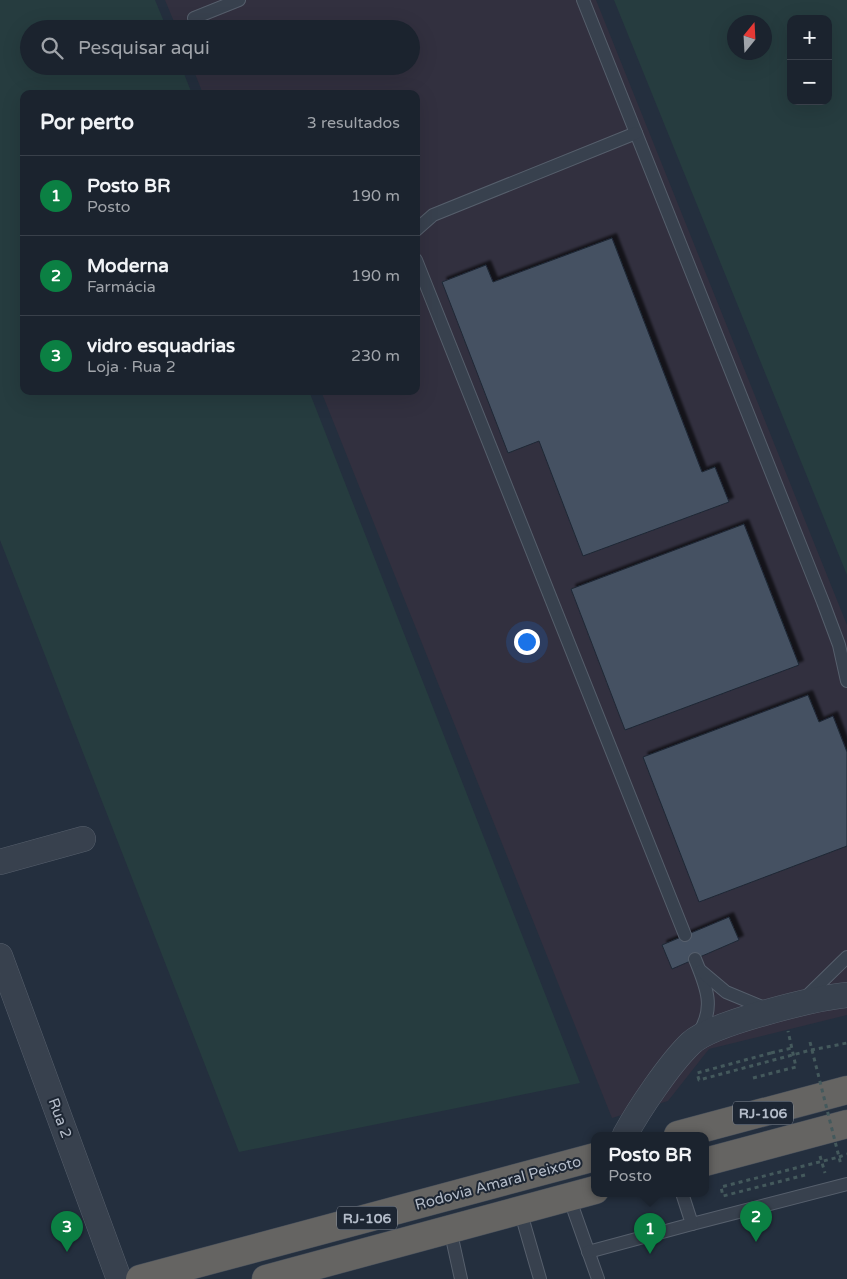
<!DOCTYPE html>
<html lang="pt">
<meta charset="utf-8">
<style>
body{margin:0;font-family:"Varela Round",sans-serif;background:#242b36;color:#f1f3f6}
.controls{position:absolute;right:15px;top:15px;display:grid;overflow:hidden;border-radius:10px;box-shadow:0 5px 20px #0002}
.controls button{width:45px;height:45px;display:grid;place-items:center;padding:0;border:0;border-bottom:1px solid #39404a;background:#1b232e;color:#f1f3f6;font:25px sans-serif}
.compass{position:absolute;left:727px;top:15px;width:45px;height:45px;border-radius:50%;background:#1b232e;box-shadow:0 5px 20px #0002;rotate:18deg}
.you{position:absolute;left:526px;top:641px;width:18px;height:18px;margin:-12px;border:4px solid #fff;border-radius:50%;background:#1a73e8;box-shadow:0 0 0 8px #1a73e833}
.badge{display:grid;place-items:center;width:32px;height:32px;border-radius:50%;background:#0b8043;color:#fff;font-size:16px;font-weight:700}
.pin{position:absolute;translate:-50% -41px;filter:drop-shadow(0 1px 2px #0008)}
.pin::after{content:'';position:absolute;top:26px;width:18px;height:15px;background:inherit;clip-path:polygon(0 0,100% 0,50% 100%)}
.popup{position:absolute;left:591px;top:1132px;width:118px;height:65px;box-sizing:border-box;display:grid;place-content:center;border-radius:10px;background:#1b232e;filter:drop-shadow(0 1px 4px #0005);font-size:16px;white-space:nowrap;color:#a0a4aa}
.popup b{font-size:19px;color:#f1f3f6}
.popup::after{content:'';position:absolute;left:50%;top:100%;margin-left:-10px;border:10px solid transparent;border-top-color:#1b232e}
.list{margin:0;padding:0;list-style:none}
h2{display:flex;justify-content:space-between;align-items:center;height:65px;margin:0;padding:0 20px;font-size:21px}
h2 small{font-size:16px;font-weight:400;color:#a0a4aa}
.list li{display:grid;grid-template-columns:32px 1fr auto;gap:15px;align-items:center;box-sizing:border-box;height:80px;padding:0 20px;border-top:1px solid #39404a}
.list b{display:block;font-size:19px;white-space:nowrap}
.list p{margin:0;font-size:16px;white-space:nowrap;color:#a0a4aa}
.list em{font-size:16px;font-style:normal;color:#a0a4aa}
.icon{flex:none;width:28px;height:28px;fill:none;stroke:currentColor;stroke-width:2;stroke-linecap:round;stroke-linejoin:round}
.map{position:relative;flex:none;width:847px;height:1279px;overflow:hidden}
.search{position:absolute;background:#1b232e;box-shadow:0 5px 20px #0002;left:20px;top:20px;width:400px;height:55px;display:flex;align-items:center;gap:12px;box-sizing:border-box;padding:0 18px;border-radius:28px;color:#a0a4aa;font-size:19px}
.panel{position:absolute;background:#1b232e;box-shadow:0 5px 20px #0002;left:20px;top:90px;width:400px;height:305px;border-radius:10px}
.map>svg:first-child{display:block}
.medical{fill:#32303f}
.green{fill:#263c3f;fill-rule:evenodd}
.building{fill:#455162;stroke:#1f2835;filter:url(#shadow)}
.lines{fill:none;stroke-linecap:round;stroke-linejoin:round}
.service-casing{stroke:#565f6c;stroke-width:14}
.minor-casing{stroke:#565f6c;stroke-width:26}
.trunk-casing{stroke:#434c59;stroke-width:29}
.path{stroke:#44595c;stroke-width:3;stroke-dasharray:4 4;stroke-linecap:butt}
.service{stroke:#38414e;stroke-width:12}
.minor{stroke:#38414e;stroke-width:25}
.trunk{stroke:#656462;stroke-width:28}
.path-bridge{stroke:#44595c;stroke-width:3;stroke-dasharray:4 4;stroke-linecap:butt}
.labels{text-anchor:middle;stroke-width:4;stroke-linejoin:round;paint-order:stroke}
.shield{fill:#1d2633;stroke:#878f9c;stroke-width:1}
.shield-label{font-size:14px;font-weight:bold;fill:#b4bcc9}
.street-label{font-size:15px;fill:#b4bcc9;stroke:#1d2633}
</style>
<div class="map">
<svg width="847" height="1279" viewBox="0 0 847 1279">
<defs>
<filter id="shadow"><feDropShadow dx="4.5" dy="-4.5" stdDeviation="1" flood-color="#0009"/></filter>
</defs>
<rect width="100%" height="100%" fill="#242f3e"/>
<path class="medical" d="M165,0H596L847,625V1015L709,1049L668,1101L612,1118L321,391H416V94H203L192,66H411V29H177Z"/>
<g class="green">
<path d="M0,0H155L167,29H29V66H181L192,94H24V391H309L580,1083L239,1152L0,540Z"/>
<path d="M614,0H847V575ZM791,19H828V101H791ZM734,22H764V52H734Z"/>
</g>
<g class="building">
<path d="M612,238L702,472L715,467L729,502L583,556L539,441L508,453L442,282L486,265L493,282Z"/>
<path d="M744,524L799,665L625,730L571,589Z"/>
<path d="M808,695L819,722L833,716L847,752V846L699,902L643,757Z"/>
<path d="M729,917L739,940L672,969L662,945Z"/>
</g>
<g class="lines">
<defs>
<g id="service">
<path d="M583,0L823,602L839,645L847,681"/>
<path d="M194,18L239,0"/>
<path d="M416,230L433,215L636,133"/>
<path d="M416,260L685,935"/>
<path d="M695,959C706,986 716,1008 698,1034"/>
<path d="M701,971L726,992L767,1009"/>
<path d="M804,999L847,957"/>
<path d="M569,1197L598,1279"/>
<path d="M520,1210L540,1279"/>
<path d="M692,1224L847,1184"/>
<path d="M450,1229L461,1279"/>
<path d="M588,1252L692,1224L682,1193"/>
</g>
<g id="minor">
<path d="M0,862L83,839"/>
<path d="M0,956L119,1279"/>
<path d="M625,1135C639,1109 670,1063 691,1043C712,1023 816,998 847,995"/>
</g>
<g id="trunk">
<path d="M678,1135L847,1090"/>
<path d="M705,1162L847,1124"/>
<path d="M140,1279L595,1157"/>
<path d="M266,1279L595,1190"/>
</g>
</defs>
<use href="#service" class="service-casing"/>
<use href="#minor" class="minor-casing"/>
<use href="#trunk" class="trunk-casing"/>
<g class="path">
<path d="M811,1050L847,1043"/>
<path d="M771,1053L792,1048"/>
<path d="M753,1078L796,1067L788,1031"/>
<path d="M820,1156L825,1173"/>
<path d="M839,1157L847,1154"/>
</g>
<use href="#service" class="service"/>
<use href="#minor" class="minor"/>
<use href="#trunk" class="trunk"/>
<g class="path-bridge">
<path d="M810,1042L841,1165"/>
<path d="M771,1053L697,1073L699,1080L811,1050"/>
<path d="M805,1175L723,1196L721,1187L839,1157"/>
</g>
</g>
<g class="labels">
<g class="shield">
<rect x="733" y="1101.5" width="60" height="23" rx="4"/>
<rect x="337" y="1206.5" width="60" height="23" rx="4"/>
</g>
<g class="shield-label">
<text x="763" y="1118">RJ-106</text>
<text x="367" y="1223">RJ-106</text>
</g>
<g class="street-label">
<text transform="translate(60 1118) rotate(70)" y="5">Rua 2</text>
<text transform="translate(498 1183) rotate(-15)" y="5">Rodovia Amaral Peixoto</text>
</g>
</g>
</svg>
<div class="controls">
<button>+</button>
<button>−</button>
</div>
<svg class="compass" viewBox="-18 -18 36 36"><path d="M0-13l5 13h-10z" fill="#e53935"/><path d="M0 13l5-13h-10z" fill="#a0a4aa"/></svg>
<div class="you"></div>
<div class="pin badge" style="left:650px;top:1254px">1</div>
<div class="popup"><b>Posto BR</b>Posto</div>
<div class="pin badge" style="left:756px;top:1242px">2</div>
<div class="pin badge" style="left:67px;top:1252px">3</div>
<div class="search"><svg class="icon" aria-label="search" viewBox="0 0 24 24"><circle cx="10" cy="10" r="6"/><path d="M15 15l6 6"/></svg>Pesquisar aqui</div>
<section class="panel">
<h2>Por perto<small>3 resultados</small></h2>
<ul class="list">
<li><span class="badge">1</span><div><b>Posto BR</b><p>Posto</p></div><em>190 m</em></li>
<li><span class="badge">2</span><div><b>Moderna</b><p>Farmácia</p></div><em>190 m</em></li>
<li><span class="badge">3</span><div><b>vidro esquadrias</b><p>Loja · Rua 2</p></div><em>230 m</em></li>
</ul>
</section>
</div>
